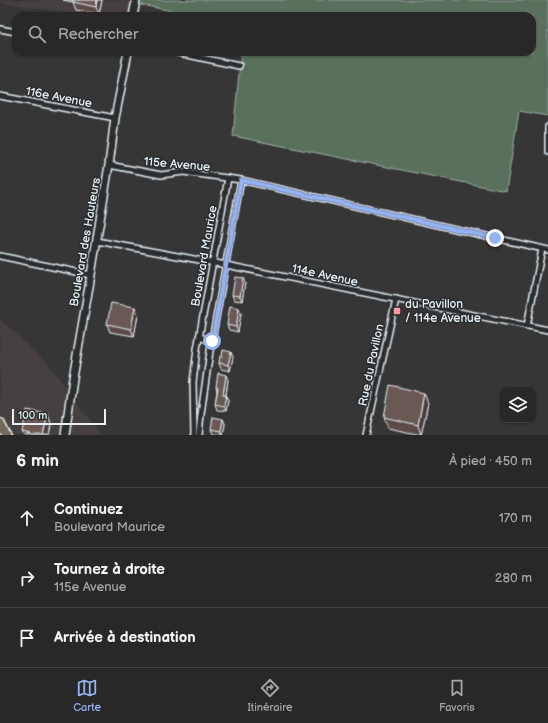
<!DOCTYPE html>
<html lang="fr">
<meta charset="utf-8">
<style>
body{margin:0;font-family:"Balsamiq Sans",sans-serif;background:#313030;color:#f1f3f6}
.controls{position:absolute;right:12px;bottom:12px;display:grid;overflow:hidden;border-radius:8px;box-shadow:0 1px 3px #0004}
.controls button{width:36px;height:36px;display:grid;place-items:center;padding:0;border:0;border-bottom:1px solid #454445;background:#292828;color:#f1f3f6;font:20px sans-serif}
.scale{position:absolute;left:12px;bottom:10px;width:94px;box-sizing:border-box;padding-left:4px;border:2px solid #e8f1f8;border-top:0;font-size:11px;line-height:14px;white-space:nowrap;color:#e8f1f8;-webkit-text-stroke:3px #2a2d2e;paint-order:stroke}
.stop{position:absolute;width:12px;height:12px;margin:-9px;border:3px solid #95b2f1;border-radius:50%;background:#fff}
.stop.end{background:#95b2f1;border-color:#fff;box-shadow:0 1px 4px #0008}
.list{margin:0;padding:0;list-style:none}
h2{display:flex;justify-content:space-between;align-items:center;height:52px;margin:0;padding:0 16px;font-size:17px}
h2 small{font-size:13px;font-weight:400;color:#a5a6a8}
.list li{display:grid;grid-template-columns:26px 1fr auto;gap:12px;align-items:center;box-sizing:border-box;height:60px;padding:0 16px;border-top:1px solid #454445}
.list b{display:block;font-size:15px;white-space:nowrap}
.list p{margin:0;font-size:13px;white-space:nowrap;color:#a5a6a8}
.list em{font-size:13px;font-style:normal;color:#a5a6a8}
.icon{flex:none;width:22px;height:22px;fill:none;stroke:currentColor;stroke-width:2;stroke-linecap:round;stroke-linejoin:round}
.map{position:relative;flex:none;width:548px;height:435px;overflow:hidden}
.search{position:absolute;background:#292828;box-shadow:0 1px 3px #0004;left:12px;right:12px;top:12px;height:44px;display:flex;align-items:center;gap:10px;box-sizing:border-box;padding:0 14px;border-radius:12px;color:#a5a6a8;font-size:15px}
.sheet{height:232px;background:#292828}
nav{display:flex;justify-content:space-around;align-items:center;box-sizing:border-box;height:56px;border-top:1px solid #454445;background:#292828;font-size:11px;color:#a5a6a8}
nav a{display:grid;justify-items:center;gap:2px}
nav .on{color:#95b2f1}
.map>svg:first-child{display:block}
.built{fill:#46403f}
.green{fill:#586f5b;stroke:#a0b0aa}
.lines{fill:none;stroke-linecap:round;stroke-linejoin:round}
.street-casing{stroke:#e8f1f8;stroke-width:8}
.secondary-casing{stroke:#e8f1f8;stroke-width:10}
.primary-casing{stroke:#e8f1f8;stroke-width:11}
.street{stroke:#2a2d2e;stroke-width:5}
.secondary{stroke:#2a2d2e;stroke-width:7}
.primary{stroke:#736b5a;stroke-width:8}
.wall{fill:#5b4c49;stroke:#e8f1f8}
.shaded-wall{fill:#4a3e3c;stroke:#e8f1f8}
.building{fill:#6a5855;stroke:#e8f1f8}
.route{stroke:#95b2f1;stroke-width:5}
.poi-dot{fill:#ff9aa2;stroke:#2a2d2e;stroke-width:1.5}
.labels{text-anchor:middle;stroke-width:3;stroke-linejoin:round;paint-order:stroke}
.street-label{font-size:12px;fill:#e8f1f8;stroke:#2a2d2e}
.poi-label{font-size:12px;fill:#e8f1f8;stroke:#2a2d2e;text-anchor:start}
</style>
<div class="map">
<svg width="548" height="435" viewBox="0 0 548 435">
<rect width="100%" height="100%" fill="#373636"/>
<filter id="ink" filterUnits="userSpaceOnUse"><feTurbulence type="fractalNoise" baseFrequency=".025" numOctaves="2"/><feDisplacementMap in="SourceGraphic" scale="8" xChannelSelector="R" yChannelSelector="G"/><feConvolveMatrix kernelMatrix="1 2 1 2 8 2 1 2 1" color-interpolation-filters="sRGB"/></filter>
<g filter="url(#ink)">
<g class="built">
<path d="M0,0H136L133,16H87L0,2Z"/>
<path d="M0,319L49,365L101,435H0Z"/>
</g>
<path class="green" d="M137,0H548V116L519,111L506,191L233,136L241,52H532V16H199L136,4Z"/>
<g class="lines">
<defs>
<g id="street">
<path d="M0,29L16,32"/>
<path d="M174,52L239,66"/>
<path d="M0,96L115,118"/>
<path d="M548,127V152"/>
<path d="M109,165L161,175L183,172L241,180L495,238L548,250"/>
<path d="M97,241L226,265L548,330"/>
<path d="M0,256L91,275"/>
<path d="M527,326L542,249"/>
<path d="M199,337L212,341"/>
<path d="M194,435L193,382L197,349L228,178"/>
<path d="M199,435L201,414L210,351L241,180"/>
<path d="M366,435L396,299"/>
</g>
<g id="secondary">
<path d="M133,16L136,0"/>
<path d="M65,435L73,378L91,275L109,165L115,118L128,52"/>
</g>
<path id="primary" d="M0,423L6,435"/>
</defs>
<use href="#street" class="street-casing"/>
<use href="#secondary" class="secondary-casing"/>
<use href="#primary" class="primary-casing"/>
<use href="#street" class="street"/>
<use href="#secondary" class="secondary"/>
<use href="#primary" class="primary"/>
</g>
<g class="wall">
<path d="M63,0H102L99,14L76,10L73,2Z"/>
<path d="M245,283L242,301L234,300L232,295Z"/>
<path d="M241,313L238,332L229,330L227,325Z"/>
<path d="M138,315L134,336L110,332L107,324Z"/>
<path d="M233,357L230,371L221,369L219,363Z"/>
<path d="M228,380L226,395L228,401L226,411L217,410L215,404L217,391L216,387Z"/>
<path d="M428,403L421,435L388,428L384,417Z"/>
<path d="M48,414L51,424L49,435H24L22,432Z"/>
<path d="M223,419L225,424L223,435L213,434L211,429Z"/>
</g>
<g class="shaded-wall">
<path d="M97,0H102L99,14L96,7Z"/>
<path d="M243,278L245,283L242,301L240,296Z"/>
<path d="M135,307L138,315L134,336L131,329Z"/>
<path d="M239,308L241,313L238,332L236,327Z"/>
<path d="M231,352L233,357L230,371L228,365Z"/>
<path d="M226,375L228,380L225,400L223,395Z"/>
<path d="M424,393L428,403L421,435L418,425Z"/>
<path d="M226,395L228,401L226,411L224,406Z"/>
<path d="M48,414L51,424L49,435H43Z"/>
<path d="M223,419L225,424L223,435L221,431Z"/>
</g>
<g class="building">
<path d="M73,0H97L96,7L73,2Z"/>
<path d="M235,277L243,278L240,296L232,295Z"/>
<path d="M111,303L135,307L131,329L107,324Z"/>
<path d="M230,306L239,308L236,327L227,325Z"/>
<path d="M223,350L231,352L228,365L219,363L220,356L222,357Z"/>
<path d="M218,373L226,375L223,395H226L224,406L215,404L218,388L216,387Z"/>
<path d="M390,385L424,393L418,425L384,417Z"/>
<path d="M27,410L48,414L43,435H31V434L22,432Z"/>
<path d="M213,417L223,419L221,431L211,429Z"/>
</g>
</g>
<g class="lines" filter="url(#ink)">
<path class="route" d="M212,341L241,180L495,238"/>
</g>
<rect class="poi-dot" x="393" y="307" width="8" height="8" rx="2"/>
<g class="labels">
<g class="street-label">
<text transform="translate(59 97) rotate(11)" y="4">116e Avenue</text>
<text transform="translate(177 164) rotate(5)" y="4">115e Avenue</text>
<text transform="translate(85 242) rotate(-80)" y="4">Boulevard des Hauteurs</text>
<text transform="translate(204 256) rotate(-80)" y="4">Boulevard Maurice</text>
<text transform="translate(325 275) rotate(12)" y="4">114e Avenue</text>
<text transform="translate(371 365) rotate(-78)" y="4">Rue du Pavillon</text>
</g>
<g class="poi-label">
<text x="405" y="308">du Pavillon<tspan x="405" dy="14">/ 114e Avenue</tspan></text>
</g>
</g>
</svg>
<div class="controls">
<button><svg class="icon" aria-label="layers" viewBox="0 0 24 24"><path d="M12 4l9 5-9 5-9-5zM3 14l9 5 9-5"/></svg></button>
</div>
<div class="scale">100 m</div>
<div class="stop" style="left:212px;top:341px"></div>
<div class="stop end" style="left:495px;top:238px"></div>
<div class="search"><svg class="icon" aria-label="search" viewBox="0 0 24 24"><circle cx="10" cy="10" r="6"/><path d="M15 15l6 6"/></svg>Rechercher</div>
</div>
<section class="sheet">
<h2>6 min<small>À pied · 450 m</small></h2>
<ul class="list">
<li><svg class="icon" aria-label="ahead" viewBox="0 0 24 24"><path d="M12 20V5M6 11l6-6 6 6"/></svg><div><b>Continuez</b><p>Boulevard Maurice</p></div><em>170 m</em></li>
<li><svg class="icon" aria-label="right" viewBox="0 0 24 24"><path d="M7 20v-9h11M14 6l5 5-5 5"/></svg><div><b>Tournez à droite</b><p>115e Avenue</p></div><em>280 m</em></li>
<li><svg class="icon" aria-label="arrive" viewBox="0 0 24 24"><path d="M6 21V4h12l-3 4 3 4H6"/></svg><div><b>Arrivée à destination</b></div></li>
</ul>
</section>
<nav>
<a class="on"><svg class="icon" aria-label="map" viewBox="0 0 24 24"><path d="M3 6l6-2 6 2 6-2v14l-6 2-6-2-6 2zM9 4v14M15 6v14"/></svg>Carte</a>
<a><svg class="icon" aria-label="directions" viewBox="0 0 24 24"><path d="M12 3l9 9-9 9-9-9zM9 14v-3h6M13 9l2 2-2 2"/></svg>Itinéraire</a>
<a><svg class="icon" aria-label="saved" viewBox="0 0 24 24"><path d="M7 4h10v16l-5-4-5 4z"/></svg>Favoris</a>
</nav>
